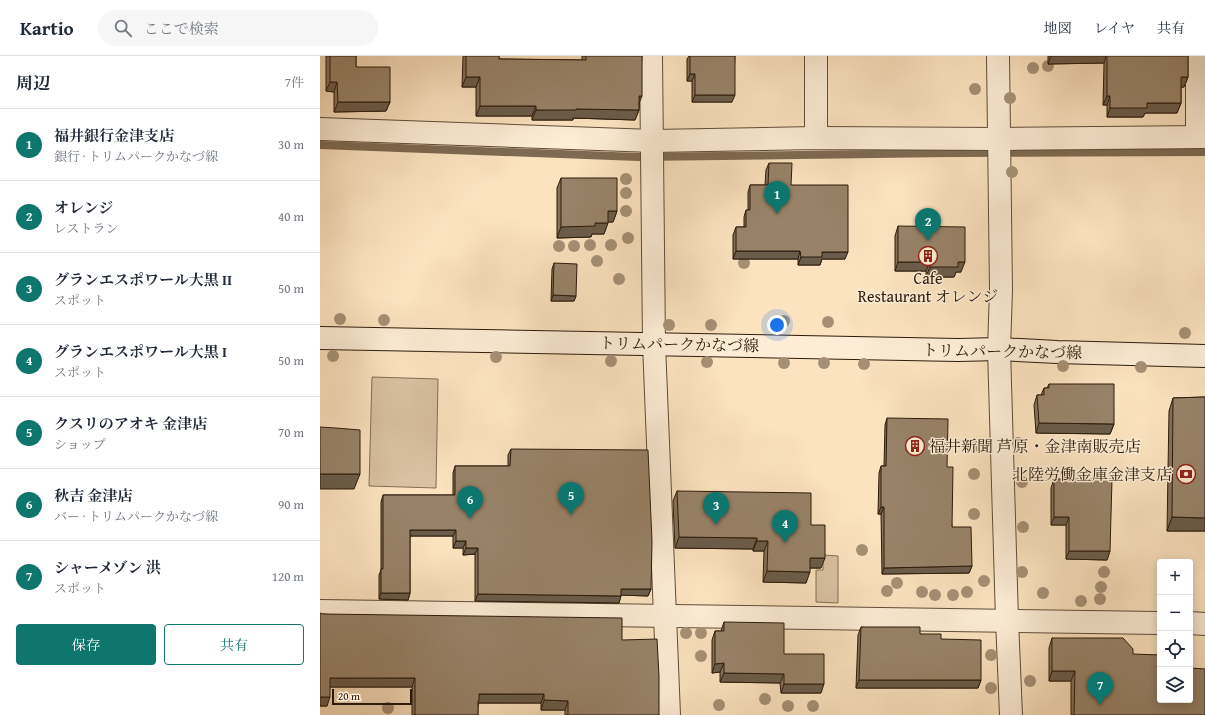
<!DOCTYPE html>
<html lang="ja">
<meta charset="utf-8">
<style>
body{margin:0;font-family:"Gentium Book Plus","Noto Serif JP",serif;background:#f6f6f7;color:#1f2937}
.controls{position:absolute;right:12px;bottom:12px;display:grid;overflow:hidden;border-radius:4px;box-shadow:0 2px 10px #0003}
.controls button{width:36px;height:36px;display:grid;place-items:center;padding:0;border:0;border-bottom:1px solid #e0e1e3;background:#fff;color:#1f2937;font:20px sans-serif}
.scale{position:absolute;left:12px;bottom:10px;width:80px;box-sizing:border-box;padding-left:4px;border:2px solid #2c1b0b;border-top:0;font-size:11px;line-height:14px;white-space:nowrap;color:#2c1b0b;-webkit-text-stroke:3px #fdedd6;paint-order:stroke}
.you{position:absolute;left:457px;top:269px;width:14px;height:14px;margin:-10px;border:3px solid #fff;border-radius:50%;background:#1a73e8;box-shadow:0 0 0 6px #1a73e833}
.badge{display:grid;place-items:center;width:26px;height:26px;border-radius:50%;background:#0f766e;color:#fff;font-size:13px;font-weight:700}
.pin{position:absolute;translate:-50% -33px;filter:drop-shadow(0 1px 2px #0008)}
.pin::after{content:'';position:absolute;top:21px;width:14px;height:12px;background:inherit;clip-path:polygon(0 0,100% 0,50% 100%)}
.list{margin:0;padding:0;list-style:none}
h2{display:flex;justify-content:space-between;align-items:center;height:52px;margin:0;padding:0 16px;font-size:17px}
h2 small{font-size:13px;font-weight:400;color:#747a83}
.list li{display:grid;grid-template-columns:26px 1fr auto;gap:12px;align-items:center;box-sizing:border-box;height:72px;padding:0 16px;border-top:1px solid #e0e1e3}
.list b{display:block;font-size:15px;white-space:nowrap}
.list p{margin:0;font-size:13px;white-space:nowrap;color:#747a83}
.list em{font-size:13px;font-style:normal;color:#747a83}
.actions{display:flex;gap:8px;padding:12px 16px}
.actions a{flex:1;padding:9px 0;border:1px solid #0f766e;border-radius:4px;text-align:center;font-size:14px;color:#0f766e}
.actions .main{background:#0f766e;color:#fff}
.icon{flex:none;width:22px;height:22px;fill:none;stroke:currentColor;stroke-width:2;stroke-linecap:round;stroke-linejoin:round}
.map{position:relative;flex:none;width:885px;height:659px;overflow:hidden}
header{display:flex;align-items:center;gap:24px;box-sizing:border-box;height:56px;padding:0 20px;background:#fff;border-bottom:1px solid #e0e1e3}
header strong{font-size:19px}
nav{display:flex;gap:22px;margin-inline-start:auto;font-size:14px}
.search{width:280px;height:36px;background:#f6f6f7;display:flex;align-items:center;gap:10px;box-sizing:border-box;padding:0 14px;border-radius:22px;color:#747a83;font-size:15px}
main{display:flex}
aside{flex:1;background:#fff}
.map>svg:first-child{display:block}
.green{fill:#d9c1a1;stroke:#826e56}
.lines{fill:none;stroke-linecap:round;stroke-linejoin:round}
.stream{stroke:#7e6a52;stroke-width:8}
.street-casing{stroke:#604d38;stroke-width:24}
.secondary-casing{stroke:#2c1b0b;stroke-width:24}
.street{stroke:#fdedd6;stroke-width:22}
.secondary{stroke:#fdedd6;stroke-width:22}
.tree{fill:#a69075}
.wall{fill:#83715a;stroke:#2c1b0b}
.shaded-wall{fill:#6a5c4a;stroke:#2c1b0b}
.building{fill:#988369;stroke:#2c1b0b}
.labels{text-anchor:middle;stroke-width:3;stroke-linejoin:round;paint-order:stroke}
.poi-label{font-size:16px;fill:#2c1b0b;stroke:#fdedd6}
.street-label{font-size:16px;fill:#2c1b0b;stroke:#fdedd6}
</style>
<header>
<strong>Kartio</strong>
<div class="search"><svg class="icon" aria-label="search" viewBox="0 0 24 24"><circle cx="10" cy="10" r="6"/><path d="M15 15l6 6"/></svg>ここで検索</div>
<nav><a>地図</a><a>レイヤ</a><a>共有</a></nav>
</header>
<main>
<aside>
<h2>周辺<small>7件</small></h2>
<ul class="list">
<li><span class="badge">1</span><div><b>福井銀行金津支店</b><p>銀行 · トリムパークかなづ線</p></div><em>30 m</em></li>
<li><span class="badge">2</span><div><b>オレンジ</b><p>レストラン</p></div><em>40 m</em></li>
<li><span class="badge">3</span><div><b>グランエスポワール大黒 Ⅱ</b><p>スポット</p></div><em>50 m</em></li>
<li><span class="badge">4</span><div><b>グランエスポワール大黒 Ⅰ</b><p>スポット</p></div><em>50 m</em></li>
<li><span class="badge">5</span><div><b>クスリのアオキ 金津店</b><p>ショップ</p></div><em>70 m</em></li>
<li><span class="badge">6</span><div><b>秋吉 金津店</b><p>バー · トリムパークかなづ線</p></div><em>90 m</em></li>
<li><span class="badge">7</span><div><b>シャーメゾン 洪</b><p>スポット</p></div><em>120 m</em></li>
</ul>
<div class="actions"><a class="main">保存</a><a>共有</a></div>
</aside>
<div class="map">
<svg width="885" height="659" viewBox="0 0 885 659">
<rect width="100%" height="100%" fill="#fce3c0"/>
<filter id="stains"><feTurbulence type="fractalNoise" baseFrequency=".005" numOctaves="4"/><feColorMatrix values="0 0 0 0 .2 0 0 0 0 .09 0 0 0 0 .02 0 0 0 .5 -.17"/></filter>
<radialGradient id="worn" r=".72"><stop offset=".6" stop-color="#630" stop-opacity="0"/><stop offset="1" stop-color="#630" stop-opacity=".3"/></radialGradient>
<g class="green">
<path d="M52,321L118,323L116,432L49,430Z"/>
<path d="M503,499L518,500V547L496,546V514H503Z"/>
</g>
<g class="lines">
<path class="stream" d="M0,89L318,101L631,97L885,96"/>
<defs>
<g id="street">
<path d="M331,0L334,288L349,659"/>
<path d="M496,0V82"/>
<path d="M678,0L681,234L679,293L687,564L691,659"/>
<path d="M877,0V81"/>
<path d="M0,73L333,85L496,82L679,83L885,81"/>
<path d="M0,555L840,567"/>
<path d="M870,567L885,568"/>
</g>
<path id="secondary" d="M0,282L638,294L679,293L737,296L885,300"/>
</defs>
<use href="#street" class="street-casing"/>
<use href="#secondary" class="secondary-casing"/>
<use href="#street" class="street"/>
<use href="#secondary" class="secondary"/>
</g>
<g class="tree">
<circle cx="728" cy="10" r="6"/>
<circle cx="713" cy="12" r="6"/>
<circle cx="655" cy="33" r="6"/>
<circle cx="690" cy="42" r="6"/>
<circle cx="692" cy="116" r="6"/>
<circle cx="306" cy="123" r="6"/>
<circle cx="306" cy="137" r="6"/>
<circle cx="306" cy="155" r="6"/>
<circle cx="308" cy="182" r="6"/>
<circle cx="270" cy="189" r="6"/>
<circle cx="291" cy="189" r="6"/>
<circle cx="239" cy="190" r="6"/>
<circle cx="254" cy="190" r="6"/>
<circle cx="277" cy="205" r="6"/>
<circle cx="424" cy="207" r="6"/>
<circle cx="299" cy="223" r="6"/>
<circle cx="20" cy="263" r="6"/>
<circle cx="64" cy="264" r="6"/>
<circle cx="464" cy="265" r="6"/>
<circle cx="508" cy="266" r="6"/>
<circle cx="349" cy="269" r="6"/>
<circle cx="391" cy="269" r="6"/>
<circle cx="865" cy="277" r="6"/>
<circle cx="13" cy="300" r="6"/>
<circle cx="176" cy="301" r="6"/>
<circle cx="291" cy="305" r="6"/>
<circle cx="387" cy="306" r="6"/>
<circle cx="464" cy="307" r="6"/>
<circle cx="504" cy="307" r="6"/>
<circle cx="544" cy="308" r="6"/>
<circle cx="743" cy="310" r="6"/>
<circle cx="821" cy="311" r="6"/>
<circle cx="698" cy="387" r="6"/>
<circle cx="654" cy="390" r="6"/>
<circle cx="654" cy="418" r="6"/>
<circle cx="702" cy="426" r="6"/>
<circle cx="654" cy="458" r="6"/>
<circle cx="703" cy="471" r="6"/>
<circle cx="542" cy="494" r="6"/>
<circle cx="702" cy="516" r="6"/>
<circle cx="784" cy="516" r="6"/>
<circle cx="664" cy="525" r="6"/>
<circle cx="577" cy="527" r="6"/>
<circle cx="781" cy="531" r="6"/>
<circle cx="567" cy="535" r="6"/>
<circle cx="602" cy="536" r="6"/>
<circle cx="647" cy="536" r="6"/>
<circle cx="723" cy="537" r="6"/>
<circle cx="615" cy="539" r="6"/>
<circle cx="633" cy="539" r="6"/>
<circle cx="780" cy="543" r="6"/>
<circle cx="761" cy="545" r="6"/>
<circle cx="366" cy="577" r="6"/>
<circle cx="381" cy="577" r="6"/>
<circle cx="671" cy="599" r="6"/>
<circle cx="381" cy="600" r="6"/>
<circle cx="710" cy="625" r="6"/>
<circle cx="671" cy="632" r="6"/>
<circle cx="445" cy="643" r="6"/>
<circle cx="399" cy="649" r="6"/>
<circle cx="468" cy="650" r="6"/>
<circle cx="493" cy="650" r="6"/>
<circle cx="68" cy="652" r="6"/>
</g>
<g class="wall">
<path d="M6,0H36V11L70,46L66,55L14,56V36L6,35Z"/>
<path d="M143,0H179V3L262,4V0H322L319,54L315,64L253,62V64H212V60H156V31H142Z"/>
<path d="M369,0H415L412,46H372V25H367V3Z"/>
<path d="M728,0H868V21L864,31H861V47L857,57H825L823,61H787V49H783L784,7L728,8Z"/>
<path d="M449,107L471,129L525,203H502L500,209H478V203H413V179L416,171H424V161L426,154H428V136L430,129H445L446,114Z"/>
<path d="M241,122L297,155L293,166H288L284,178H272L271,181L237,182V132Z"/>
<path d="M578,170L641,216H636L634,221H606V215H575V180Z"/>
<path d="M234,207L256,240L254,245H231L232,213Z"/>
<path d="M729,328L794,368L790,378L716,377L714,349L717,339H721L724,332H727Z"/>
<path d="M885,341V475H847L849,355L853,342Z"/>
<path d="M567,362L627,411L632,471L652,510L649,517L562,518L561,458H558L559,417L561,410H564L565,369Z"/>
<path d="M191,393L331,533L328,540L301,539L299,547L155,545V498L143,499V492H133V480H90V537L88,544L59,543V519L61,514V446L63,439H133V417L135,410H188V399Z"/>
<path d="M734,423L790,495L787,504L746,503V469H731V432Z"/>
<path d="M357,435L491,469L501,512H490L486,527L443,526L444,495H433V493L355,492L353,445Z"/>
<path d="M3,558L302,584L339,659H245V654H221V647H159L158,650V659H92V631H10L7,650H0Z"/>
<path d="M404,566L464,598L501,637H461L460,627L400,626V616L392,617V584L395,575H401Z"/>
<path d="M541,571L600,578L621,583L661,624L658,632H536L538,579Z"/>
<path d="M732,582L813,598L840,644L885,659H751V625H729V592Z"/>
</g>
<g class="shaded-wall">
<path d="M731,0H786L784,7L728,8Z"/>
<path d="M370,18H375L372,25H367Z"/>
<path d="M146,21H160L156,31H142Z"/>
<path d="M861,21H868L864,31H857Z"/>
<path d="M10,26H17L14,36L6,35Z"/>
<path d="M375,39H415L412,46H372Z"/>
<path d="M319,40H322L318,50Z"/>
<path d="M787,40H790L787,49H783Z"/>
<path d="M18,46H70L66,55L14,56Z"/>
<path d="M827,47H861L857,57H825L823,61H787L790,52Z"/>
<path d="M160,50H216L212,60H156Z"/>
<path d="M256,53L319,54L315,64L253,62V64H212L216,54Z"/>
<path d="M288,155H297L293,166H284Z"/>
<path d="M275,167H288L284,178H272L271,181L237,182L241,171Z"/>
<path d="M416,195H480L478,203H413Z"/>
<path d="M502,196H528L525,203H502L500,209H478L481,201Z"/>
<path d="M578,206H610L606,215H575Z"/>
<path d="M638,206H645L641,216H636L634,221H606L610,211Z"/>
<path d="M233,239L256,240L254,245H231Z"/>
<path d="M719,367L794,368L790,378L716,377Z"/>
<path d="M0,418H40L34,433H0Z"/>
<path d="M561,451H564L561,458H558Z"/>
<path d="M734,461H749L746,469H731Z"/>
<path d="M852,461L885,462V475H847Z"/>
<path d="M90,474H136L133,480H88Z"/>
<path d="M359,481L437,482L433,493L355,492Z"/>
<path d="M136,485H146L143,492H133Z"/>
<path d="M437,485H448L444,495H433Z"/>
<path d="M146,492H158L155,498L143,499Z"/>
<path d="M749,495H790L787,504L746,503Z"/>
<path d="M490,502H505L501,512H486Z"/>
<path d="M652,510L649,517L562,518L564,512Z"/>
<path d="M447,515L490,516L486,527L443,526Z"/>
<path d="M301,533H331L328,540L299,539Z"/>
<path d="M61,537H90L88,544L59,543Z"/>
<path d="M158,538L301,540L299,547L155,545Z"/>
<path d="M404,607L400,616L392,617L395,608Z"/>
<path d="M732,615H755L751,625H729Z"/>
<path d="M404,617L464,618L460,627L400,626Z"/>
<path d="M10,622H95L92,631H7Z"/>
<path d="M539,624H661L658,632H536Z"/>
<path d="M464,628H504L501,637H461Z"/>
<path d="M159,638H224L221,647H159L156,654Z"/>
<path d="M0,641H10L7,650H0Z"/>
<path d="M224,644L248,645L245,654H221Z"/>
</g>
<g class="building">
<path d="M10,0H36V11H70V46H18L17,26H10Z"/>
<path d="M146,0H179V3L266,4V0H322V40H319V54L256,53V54H216V50H160V21H146Z"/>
<path d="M370,0H415V39H375V18H370Z"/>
<path d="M787,0H868V21H861V47H827V52H790V40H787Z"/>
<path d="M449,107H472L471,129H528V196H502V201H481L480,195H416V171H426V154H430V129H448Z"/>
<path d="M241,122H297V155H288V167H275V170L241,171Z"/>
<path d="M578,170L645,171V206H638V211H610V206H578Z"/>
<path d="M234,207L257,208L256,240L233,239Z"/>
<path d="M729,328H794V368L719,367L717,339H724V332H729Z"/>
<path d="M885,341V462L852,461L853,342Z"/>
<path d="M567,362L628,363L627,411H633L632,471H651L652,510L564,512V451H561V410H566Z"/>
<path d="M0,371L16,372L40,374V418H0Z"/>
<path d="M191,393L328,394L332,485L331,533H301V540L158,538V492H146V485H136V474H90V537H61V513H63V439H135V410H190Z"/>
<path d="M734,423H792L790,495H749V461H734Z"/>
<path d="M357,435L491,437V469H505V502H490V516L447,515L448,485H437V482L359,481Z"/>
<path d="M0,557L3,558L302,562V584L337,583L339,620V659H248V645L224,644V638H159V645H158V659H95V622H10V641H0Z"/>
<path d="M404,566L464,567V598H504V628H464V618L404,617V607L395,608V575H404Z"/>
<path d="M541,571H600V578H621V583L661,584V624H539Z"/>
<path d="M732,582H803L813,593V598L840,599V644H870V612L885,613V659H754L755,615H732Z"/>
</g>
<defs>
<symbol id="building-ring" viewBox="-11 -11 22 22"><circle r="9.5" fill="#fdedd6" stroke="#8f2418" stroke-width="1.5"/><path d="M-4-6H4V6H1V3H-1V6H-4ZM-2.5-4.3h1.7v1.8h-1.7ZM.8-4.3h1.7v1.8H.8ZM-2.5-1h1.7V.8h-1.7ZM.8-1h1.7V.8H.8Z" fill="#8f2418"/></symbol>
<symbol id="bank-ring" viewBox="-11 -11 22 22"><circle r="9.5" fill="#fdedd6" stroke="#8f2418" stroke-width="1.5"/><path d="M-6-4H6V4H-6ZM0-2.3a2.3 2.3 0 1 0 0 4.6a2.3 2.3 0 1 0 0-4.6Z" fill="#8f2418"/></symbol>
</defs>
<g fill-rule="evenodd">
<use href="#building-ring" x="597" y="189" width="22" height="22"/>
<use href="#building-ring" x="584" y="379" width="22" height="22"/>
<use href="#bank-ring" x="855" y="407" width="22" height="22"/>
</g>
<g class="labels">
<g class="poi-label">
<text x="608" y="228">Cafe<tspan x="608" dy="18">Restaurant オレンジ</tspan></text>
<text x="609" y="396" text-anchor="start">福井新聞 芦原・金津南販売店</text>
<text x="852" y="424" text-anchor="end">北陸労働金庫金津支店</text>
</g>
<g class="street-label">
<text transform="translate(359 288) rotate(1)" y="6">トリムパークかなづ線</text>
<text transform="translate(682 295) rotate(1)" y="6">トリムパークかなづ線</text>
</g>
</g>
<rect width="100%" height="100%" filter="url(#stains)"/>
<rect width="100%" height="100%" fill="url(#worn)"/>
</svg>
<div class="controls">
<button>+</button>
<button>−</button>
<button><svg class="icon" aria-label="locate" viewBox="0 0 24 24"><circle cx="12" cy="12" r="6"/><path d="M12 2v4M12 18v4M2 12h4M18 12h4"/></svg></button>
<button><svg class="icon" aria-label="layers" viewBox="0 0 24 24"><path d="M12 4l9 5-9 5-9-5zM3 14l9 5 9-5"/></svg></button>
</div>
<div class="scale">20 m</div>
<div class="you"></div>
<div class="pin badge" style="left:457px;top:158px">1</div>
<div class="pin badge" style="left:608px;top:185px">2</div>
<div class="pin badge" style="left:396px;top:469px">3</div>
<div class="pin badge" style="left:465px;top:487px">4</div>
<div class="pin badge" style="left:251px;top:459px">5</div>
<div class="pin badge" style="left:150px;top:463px">6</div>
<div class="pin badge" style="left:780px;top:649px">7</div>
</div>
</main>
